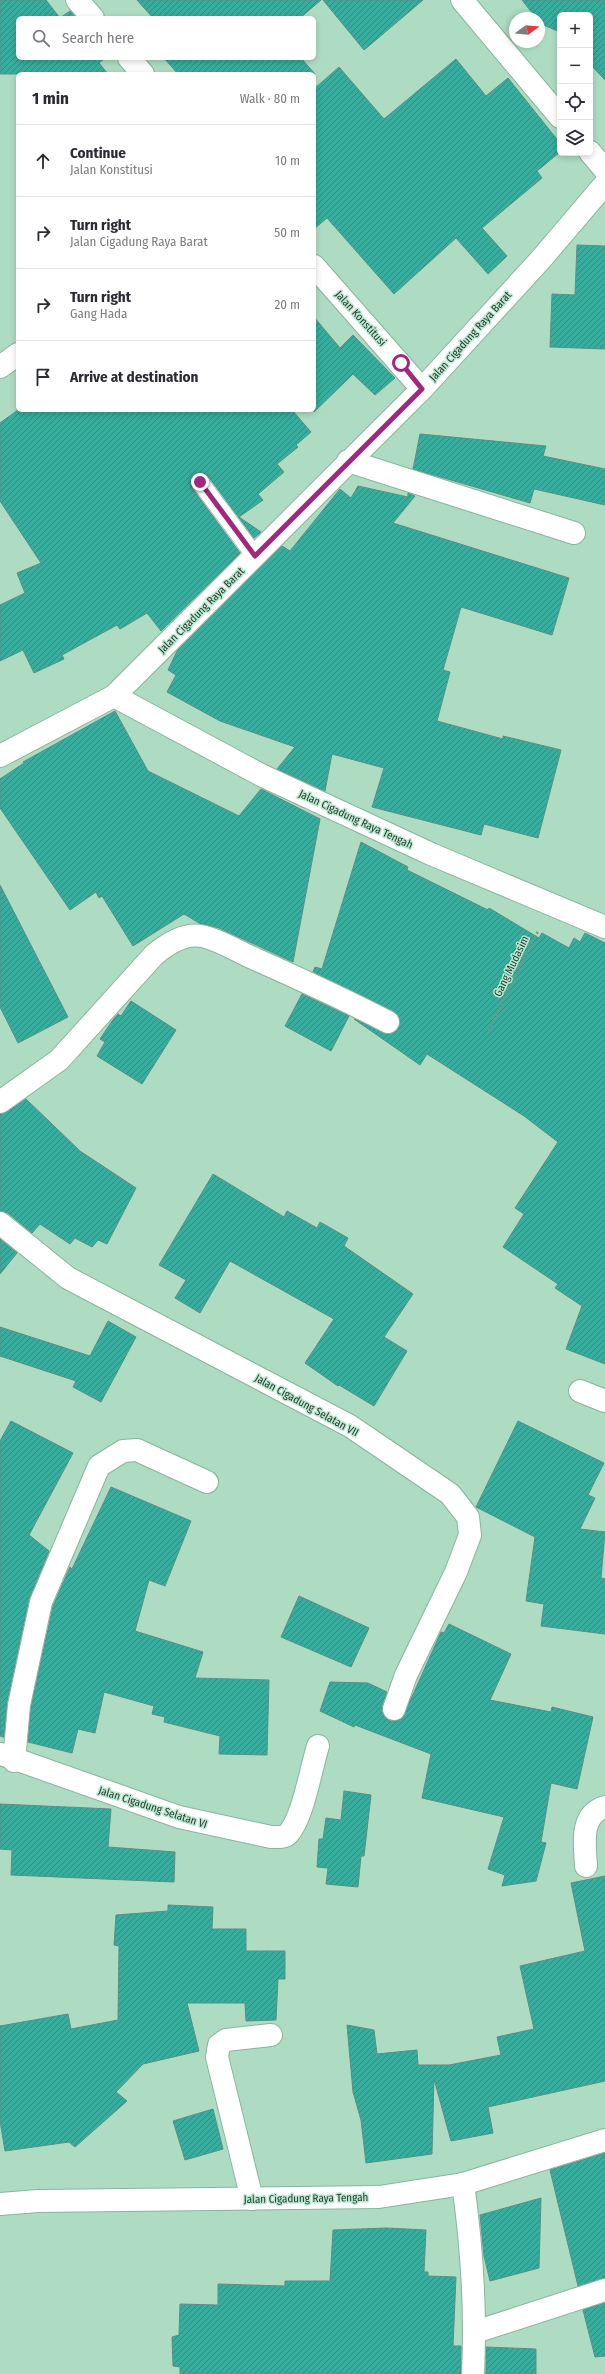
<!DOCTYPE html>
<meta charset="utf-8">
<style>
body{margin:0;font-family:"Fira Sans Condensed",sans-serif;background:#f7f7f7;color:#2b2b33}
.controls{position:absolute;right:12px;top:12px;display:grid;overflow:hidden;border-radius:6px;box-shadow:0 2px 6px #0003}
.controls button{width:36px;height:36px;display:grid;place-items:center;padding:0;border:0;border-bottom:1px solid #e1e1e2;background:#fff;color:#2b2b33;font:20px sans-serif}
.compass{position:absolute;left:509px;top:12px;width:36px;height:36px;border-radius:50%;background:#fff;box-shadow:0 2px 6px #0003;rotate:74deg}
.stop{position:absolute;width:12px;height:12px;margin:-9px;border:3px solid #a1287f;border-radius:50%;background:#fff}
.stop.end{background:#a1287f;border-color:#fff;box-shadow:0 1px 4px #0008}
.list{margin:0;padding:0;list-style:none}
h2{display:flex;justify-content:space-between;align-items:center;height:52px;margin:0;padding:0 16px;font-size:17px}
h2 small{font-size:13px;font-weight:400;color:#7c7c81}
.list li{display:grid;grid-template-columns:26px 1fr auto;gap:12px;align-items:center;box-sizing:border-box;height:72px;padding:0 16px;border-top:1px solid #e1e1e2}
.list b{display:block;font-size:15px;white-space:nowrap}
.list p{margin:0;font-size:13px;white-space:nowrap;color:#7c7c81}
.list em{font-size:13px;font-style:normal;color:#7c7c81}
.icon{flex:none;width:22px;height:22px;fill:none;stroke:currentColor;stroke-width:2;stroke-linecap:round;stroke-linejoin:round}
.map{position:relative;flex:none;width:605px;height:2374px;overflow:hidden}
.search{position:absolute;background:#fff;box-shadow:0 2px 6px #0003;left:16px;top:16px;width:300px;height:44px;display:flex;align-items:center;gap:10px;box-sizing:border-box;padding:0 14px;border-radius:6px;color:#7c7c81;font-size:15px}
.panel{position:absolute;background:#fff;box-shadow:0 2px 6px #0003;left:16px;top:72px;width:300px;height:340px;border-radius:6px}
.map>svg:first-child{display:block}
.building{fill:url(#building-hatch);stroke:#598f85}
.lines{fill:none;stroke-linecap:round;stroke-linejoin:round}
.service-casing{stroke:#87b59d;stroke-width:18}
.minor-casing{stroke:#87b59d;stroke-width:24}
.tertiary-casing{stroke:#87b59d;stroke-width:24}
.path{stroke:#749684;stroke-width:2.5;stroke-dasharray:2 2;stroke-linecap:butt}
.service{stroke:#fff;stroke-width:17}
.minor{stroke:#fff;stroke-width:22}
.tertiary{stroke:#fff;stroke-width:22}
.route{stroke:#a1287f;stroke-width:5}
.labels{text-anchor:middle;stroke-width:3;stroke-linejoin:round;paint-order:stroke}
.street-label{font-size:11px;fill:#293c32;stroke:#bae9d0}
</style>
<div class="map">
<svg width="605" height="2374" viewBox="0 0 605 2374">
<defs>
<pattern id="building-hatch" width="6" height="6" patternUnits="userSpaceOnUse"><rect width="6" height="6" fill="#38ad9d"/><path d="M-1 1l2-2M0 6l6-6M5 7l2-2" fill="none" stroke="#2f8e81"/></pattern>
</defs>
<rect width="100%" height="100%" fill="#aedcc3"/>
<g class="building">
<path d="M0,0H46L60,18H18V58H105L99,63L108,74H0Z"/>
<path d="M137,0H321L300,18H153Z"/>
<path d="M323,0H423L364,50Z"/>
<path d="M522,0H605V80L590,64V15H560V32L541,24L539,18H536Z"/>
<path d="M70,11L76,18H60Z"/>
<path d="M164,58H301L315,74H178Z"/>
<path d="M456,59L486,96L508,78L560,143V152L537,171L542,178L482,228L507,256L488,274L456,238L394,294L327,218L314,229V89L339,67L384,119Z"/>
<path d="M577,245L605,246V349L550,347L552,294L575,295Z"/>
<path d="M314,317L340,348L353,335L395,378L375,395L353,374L314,412Z"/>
<path d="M18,410H292L311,432L296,445L298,447L277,464L284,472L258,494L263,500L239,517L261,532L254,538L208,476L199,472L191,478L192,488L240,553L161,631L147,613L120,629L117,625L62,655L64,659L34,673L23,650L0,661V605L25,593L17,573L41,563L0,501V423Z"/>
<path d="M420,434L546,446L543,456L605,469V505L534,489L530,503L413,469Z"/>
<path d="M358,486L408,497V493L415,496L393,523L569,578L552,635L461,607L443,670L450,672L437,721L503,739V736L561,750L538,838L484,824L481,835L372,807L384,768L332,754L325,791L277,769L295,747L220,721L167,692L176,675L168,670L177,651L282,546L290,551L340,489L351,498Z"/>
<path d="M115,711L148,771L239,816L261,789L320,819L293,962L219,928L199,923L184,914L133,946L102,896L99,898L96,892L70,910L0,808V779L24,763L23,762Z"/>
<path d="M361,842L408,867L407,870L488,910L489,908L539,938L542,933L569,948L574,938L580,942L585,933L605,943V1364L566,1349L582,1306L555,1288L558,1284L503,1247L524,1214L515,1208L558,1142L524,1116L427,1054L420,1065L354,1019L389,1034L395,1032L399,1027L400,1021L394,1011L313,972L315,967L322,969Z"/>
<path d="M0,885L68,1017L18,1043L0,1007Z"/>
<path d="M302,994L349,1016L331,1051L285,1026Z"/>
<path d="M131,1001L176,1030L142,1084L97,1056L105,1042L100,1039L112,1021L118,1014L121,1016Z"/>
<path d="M26,1099L80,1151L136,1188L107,1244L98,1240L92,1247L75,1238L70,1244L40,1224L32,1233L8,1213L0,1211V1114L7,1112Z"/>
<path d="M213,1174L284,1217L287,1211L317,1228L320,1222L348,1238L344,1246L413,1294L384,1337L407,1351L374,1406L339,1385L338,1386L305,1363L334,1319L230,1261L200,1313L175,1298L186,1280L159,1265Z"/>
<path d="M0,1239L17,1253L0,1274Z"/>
<path d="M108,1321L136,1337L101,1402L73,1387L76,1381L0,1356V1327L90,1356Z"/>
<path d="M11,1421L73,1453L29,1535L49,1551L29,1599L7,1702L4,1737L0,1736V1441Z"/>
<path d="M518,1421L604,1463L588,1495L595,1498L580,1529L605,1532L601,1578L605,1579V1634L541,1626L544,1604L526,1601L535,1537L476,1507Z"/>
<path d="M111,1487L191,1521L165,1586L149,1580L135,1631L203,1652L195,1678L269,1680L267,1755L219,1754L220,1736L164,1722L165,1717L152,1714L154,1706L104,1692L95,1733L78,1729L72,1753L28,1742L31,1707L53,1606L70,1567L72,1569Z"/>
<path d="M299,1596L369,1628L351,1667L281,1637Z"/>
<path d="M449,1624L511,1654L490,1700L551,1712L552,1707L593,1717L577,1789L551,1783L541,1842L546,1843L536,1881L502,1886L505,1875L488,1869L504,1817L422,1798L431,1754L355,1725L354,1727L320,1711L330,1682L368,1683L387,1692L382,1705V1712L385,1717L390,1721L402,1719L441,1632L444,1633Z"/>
<path d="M344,1791L371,1795L364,1856H361L358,1887L326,1884L328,1868L317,1867L319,1839H323L326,1818L341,1820Z"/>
<path d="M0,1804L111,1809L108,1847L175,1852L174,1882L11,1875L12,1850L0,1849Z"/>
<path d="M605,1876V2081L488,2107L493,2133L451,2141L434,2079L432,2154L366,2163L361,2120L353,2092L347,2025L374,2030L377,2054L417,2050L418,2065H449L501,2055L497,2037L534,2029L520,1966L585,1951L571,1883Z"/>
<path d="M168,1905L213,1907L212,1929H246V1951H285V1979H278L276,2020L246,2021L245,2003H187L199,2051L143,2064L116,2092L127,2101L75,2147L69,2142L5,2151L0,2121V2026L68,2014L71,2029L118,2020L119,1946L114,1945L116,1915L168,1911Z"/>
<path d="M213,2109L223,2149L185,2160L173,2121Z"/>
<path d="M605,2153V2278L578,2286L550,2170Z"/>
<path d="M541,2198L539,2268L490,2281L484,2256L480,2215Z"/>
<path d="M386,2228L426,2230L424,2272H428V2276L456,2277L453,2346H461V2374H180V2367L173,2366L172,2337L179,2335L180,2304L218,2305V2284L285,2286V2281H330L333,2230Z"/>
<path d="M605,2303V2356L595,2357L583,2310Z"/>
<path d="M486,2347L536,2349V2374H486Z"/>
</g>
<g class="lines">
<defs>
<path id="service" d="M200,482L255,556"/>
<g id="minor">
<path d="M77,0L93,18"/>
<path d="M462,0L560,117"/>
<path d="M129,58L143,74"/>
<path d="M590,152L605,170"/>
<path d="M314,266L422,389"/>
<path d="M0,367L18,354"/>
<path d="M348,461L574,533"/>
<path d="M114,696L261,775L431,854L605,927"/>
<path d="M0,1102L59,1060L154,955C167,944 184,933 201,936C219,939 238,952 255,959C300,979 344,999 388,1022"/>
<path d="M0,1223L68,1278L350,1426L450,1494L468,1517L470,1535L456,1572L406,1675L394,1709"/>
<path d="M580,1391L605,1401"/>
<path d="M1,1754L179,1817L271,1837C276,1837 284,1838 288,1834C303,1818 311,1768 318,1746"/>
<path d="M14,1761L19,1705L41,1602L99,1466L123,1451L137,1450L207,1482"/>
<path d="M586,1866C585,1845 579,1815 605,1807"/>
<path d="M463,2184C472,2247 476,2310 473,2374"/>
<path d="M252,2199L217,2057L219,2045L226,2040L271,2035"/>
<path d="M0,2204L38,2201L379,2197L463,2184L605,2140"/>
<path d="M475,2332L605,2290"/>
</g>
<path id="tertiary" d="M0,756L114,696L422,389L542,258L605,184"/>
</defs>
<use href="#service" class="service-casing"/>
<use href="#minor" class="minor-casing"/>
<use href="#tertiary" class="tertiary-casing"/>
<path class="path" d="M487,1034L538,931"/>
<use href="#service" class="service"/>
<use href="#minor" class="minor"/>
<use href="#tertiary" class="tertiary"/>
</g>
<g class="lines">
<path class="route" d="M200,482L255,556L422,389L401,363"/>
</g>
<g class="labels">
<g class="street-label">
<text transform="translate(361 318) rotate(48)" y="4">Jalan Konstitusi</text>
<text transform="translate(470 336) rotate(-48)" y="4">Jalan Cigadung Raya Barat</text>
<text transform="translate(201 610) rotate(-45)" y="4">Jalan Cigadung Raya Barat</text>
<text transform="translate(356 819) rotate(25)" y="4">Jalan Cigadung Raya Tengah</text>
<text transform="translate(511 966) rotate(-64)" y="4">Gang Mudasim</text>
<text transform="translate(307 1405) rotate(29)" y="4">Jalan Cigadung Selatan VII</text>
<text transform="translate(153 1807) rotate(18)" y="4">Jalan Cigadung Selatan VI</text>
<text transform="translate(306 2198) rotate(-1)" y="4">Jalan Cigadung Raya Tengah</text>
</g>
</g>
</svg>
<div class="controls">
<button>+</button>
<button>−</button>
<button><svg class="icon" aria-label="locate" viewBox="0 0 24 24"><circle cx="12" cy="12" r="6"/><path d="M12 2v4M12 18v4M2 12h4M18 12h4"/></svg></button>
<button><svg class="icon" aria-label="layers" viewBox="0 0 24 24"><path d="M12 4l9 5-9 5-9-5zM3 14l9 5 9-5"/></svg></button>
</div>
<svg class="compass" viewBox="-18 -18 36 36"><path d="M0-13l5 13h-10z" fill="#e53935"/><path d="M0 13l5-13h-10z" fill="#7c7c81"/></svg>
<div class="stop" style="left:401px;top:363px"></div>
<div class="stop end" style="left:200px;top:482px"></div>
<div class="search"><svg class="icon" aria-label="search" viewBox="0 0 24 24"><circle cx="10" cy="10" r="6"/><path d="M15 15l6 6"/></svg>Search here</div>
<section class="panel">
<h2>1 min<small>Walk · 80 m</small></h2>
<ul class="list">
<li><svg class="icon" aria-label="ahead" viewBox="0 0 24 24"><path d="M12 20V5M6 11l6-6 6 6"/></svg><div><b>Continue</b><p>Jalan Konstitusi</p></div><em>10 m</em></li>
<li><svg class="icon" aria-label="right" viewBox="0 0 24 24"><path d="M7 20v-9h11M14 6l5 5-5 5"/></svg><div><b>Turn right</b><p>Jalan Cigadung Raya Barat</p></div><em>50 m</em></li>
<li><svg class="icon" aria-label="right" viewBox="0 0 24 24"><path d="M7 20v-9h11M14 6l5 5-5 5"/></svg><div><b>Turn right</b><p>Gang Hada</p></div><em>20 m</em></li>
<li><svg class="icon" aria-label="arrive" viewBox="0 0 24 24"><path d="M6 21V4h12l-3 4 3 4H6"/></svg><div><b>Arrive at destination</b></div></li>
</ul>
</section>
</div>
